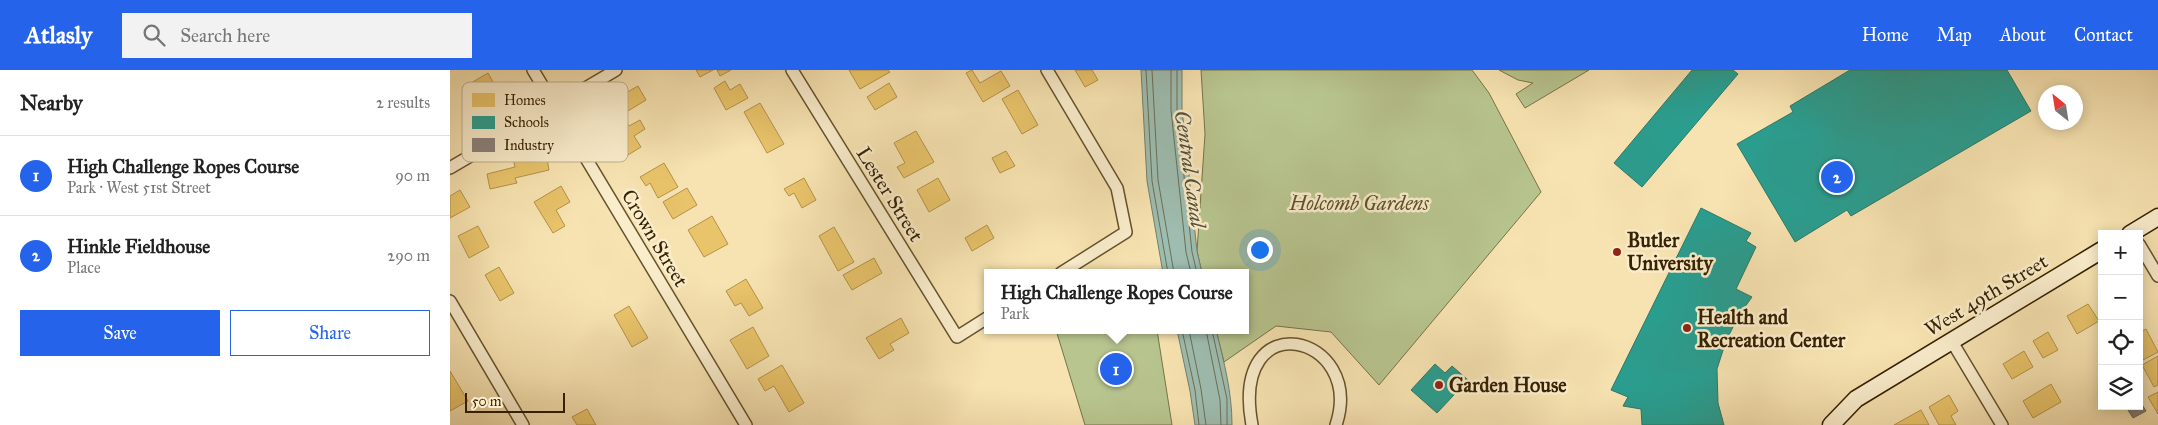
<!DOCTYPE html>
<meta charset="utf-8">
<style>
body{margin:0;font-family:"IM FELL Great Primer",serif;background:#f2f2f2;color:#222}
.controls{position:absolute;right:15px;bottom:15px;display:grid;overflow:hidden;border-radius:0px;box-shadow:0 2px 12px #0003}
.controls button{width:45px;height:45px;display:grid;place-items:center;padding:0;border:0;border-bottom:1px solid #e0e0e0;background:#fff;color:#222;font:25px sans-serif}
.compass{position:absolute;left:1588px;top:15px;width:45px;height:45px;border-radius:50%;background:#fff;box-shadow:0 2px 12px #0003;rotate:330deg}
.scale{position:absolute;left:15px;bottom:12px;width:100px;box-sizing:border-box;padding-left:5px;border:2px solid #362100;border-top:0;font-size:14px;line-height:18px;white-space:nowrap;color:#362100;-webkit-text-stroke:4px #faedcc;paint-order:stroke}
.you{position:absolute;left:809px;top:179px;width:18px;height:18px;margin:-12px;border:4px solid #fff;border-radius:50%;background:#1a73e8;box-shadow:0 0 0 8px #1a73e833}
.badge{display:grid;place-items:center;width:32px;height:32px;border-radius:50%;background:#2563eb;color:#fff;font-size:16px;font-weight:700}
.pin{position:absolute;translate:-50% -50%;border:2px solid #fff;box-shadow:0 1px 5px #0006}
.popup{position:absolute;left:534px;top:199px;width:265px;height:65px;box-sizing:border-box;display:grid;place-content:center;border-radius:0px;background:#fff;filter:drop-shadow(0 1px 4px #0005);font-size:16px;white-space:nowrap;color:#767676}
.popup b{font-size:19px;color:#222}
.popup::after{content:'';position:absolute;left:50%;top:100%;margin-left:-10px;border:10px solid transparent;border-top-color:#fff}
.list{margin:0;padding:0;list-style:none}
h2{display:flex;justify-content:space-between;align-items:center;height:65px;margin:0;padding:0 20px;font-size:21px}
h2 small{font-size:16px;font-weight:400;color:#767676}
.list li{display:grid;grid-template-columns:32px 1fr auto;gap:15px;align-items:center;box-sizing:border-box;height:80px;padding:0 20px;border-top:1px solid #e0e0e0}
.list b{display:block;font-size:19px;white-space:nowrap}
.list p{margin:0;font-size:16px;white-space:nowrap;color:#767676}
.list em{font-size:16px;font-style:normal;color:#767676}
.actions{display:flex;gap:10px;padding:15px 20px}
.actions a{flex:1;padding:11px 0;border:1px solid #2563eb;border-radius:0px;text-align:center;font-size:18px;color:#2563eb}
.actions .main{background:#2563eb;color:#fff}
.icon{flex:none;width:28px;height:28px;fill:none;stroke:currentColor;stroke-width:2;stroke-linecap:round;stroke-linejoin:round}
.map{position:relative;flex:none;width:1708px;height:355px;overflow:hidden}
header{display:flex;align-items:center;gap:30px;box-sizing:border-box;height:70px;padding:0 25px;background:#2563eb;color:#fff}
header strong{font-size:24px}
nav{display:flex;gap:28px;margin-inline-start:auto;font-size:18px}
.search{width:350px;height:45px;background:#f2f2f2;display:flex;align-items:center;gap:12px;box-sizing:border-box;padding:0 18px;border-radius:0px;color:#767676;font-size:19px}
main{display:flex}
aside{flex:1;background:#fff}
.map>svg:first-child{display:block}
.green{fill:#b8c58f;stroke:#777348}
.water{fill:#9ebdb1;stroke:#747f6a}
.homes{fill:#e9c46a;stroke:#b3934a}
.schools{fill:#2a9d8f;stroke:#2e7864}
.industry{fill:#8a817c;stroke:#716457}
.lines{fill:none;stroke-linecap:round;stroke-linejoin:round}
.shore{stroke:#6a6f58;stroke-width:1}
.street-casing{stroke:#66522c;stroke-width:14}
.secondary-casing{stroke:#362100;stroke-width:19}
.street{stroke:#faedcc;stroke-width:11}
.secondary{stroke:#faedcc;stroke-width:16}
.poi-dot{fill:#8f2418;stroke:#faedcc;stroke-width:2}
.labels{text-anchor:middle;stroke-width:5;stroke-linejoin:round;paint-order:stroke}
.street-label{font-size:20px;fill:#362100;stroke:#faedcc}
.park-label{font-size:20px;font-style:italic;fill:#5d522b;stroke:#faedcc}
.poi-label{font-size:20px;font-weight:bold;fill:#362100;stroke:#faedcc;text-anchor:start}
.water-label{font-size:21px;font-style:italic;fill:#555035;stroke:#faedcc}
.key{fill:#faedcc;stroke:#bfb08f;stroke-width:1}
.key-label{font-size:14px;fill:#362100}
</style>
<header>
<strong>Atlasly</strong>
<div class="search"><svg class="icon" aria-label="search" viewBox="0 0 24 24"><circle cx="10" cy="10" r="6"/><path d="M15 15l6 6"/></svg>Search here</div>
<nav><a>Home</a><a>Map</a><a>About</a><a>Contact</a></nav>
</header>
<main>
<aside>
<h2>Nearby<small>2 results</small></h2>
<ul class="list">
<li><span class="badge">1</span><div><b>High Challenge Ropes Course</b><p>Park · West 51st Street</p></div><em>90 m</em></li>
<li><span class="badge">2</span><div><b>Hinkle Fieldhouse</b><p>Place</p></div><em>290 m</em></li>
</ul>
<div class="actions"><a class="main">Save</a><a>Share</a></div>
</aside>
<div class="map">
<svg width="1708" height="355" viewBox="0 0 1708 355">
<rect width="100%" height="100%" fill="#f7e3b1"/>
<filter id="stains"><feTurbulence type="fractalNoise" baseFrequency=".004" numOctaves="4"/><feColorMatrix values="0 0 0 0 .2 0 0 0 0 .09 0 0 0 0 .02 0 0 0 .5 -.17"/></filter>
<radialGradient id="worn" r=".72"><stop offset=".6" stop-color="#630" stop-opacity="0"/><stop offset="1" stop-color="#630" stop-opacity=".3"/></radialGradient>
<g class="green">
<path d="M751,0H1022L1039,23L1091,122L929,315L881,262L826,256L774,292L766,260H795V203H752L747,181L755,64Z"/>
<path d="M1049,0H1139L1075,38L1066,24L1083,13L1068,10Z"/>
<path d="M606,260H707L722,355H635Z"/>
</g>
<g class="water">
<path d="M691,0H732V39L747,181L752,203H713L697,111Z"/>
<path d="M727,260H766C774,292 782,322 782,355H745L740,321Z"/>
</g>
<g class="homes">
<path d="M246,0H263L250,7Z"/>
<path d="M267,0H281L270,6Z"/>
<path d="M399,0H438L440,2L410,19Z"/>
<path d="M522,0L530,13L551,1L560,16L533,32L516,3Z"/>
<path d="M625,0H642L648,10L635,17Z"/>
<path d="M38,3L47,19L22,33L14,17Z"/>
<path d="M275,11L280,20L290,14L298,28L276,40L264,18Z"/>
<path d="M439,13L447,27L425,40L417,27Z"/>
<path d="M188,16L196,30L155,55L146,40Z"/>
<path d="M568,20L588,55L572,64L552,29Z"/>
<path d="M310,33L334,74L317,83L294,42Z"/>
<path d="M190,50L195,59L184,66L191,77L178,85L163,59L176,51L179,56Z"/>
<path d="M466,61L484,92L454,108L447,97L455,93L444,73Z"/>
<path d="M556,81L565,96L550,103L542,88Z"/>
<path d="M87,82L89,90L97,88L99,100L65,108L67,113L40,119L37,104L65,97L63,88Z"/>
<path d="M214,93L228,117L208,128L200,113L196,116L190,107Z"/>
<path d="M354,108L366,130L352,138L344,123L339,126L334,119Z"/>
<path d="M488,108L500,130L479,142L467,120Z"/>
<path d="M111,116L120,132L106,140L115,156L103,163L84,132Z"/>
<path d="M237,118L247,135L223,149L213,132Z"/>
<path d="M10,120L20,137L0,148V126Z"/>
<path d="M262,146L278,174L254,187L238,160Z"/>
<path d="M537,155L544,168L522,181L515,168Z"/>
<path d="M28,156L39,177L19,188L8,166Z"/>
<path d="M384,157L404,192L388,201L369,166Z"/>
<path d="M424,188L432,203L402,220L393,205Z"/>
<path d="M49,197L64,223L50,231L35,205Z"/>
<path d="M296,209L313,238L299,246L291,233L285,236L276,221Z"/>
<path d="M1638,234L1649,251L1627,264L1617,246Z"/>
<path d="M179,236L198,268L182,277L164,245Z"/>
<path d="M451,248L459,263L440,274L444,280L429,289L416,268Z"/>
<path d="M303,257L319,286L297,299L280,270Z"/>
<path d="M1696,259L1708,282L1693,290L1689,283V263Z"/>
<path d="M1598,262L1608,280L1593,288L1583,271Z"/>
<path d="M1574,281L1583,297L1562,309L1553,294Z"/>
<path d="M1708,286V315L1704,317L1692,295Z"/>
<path d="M332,295L354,333L339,342L324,316L315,321L308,309Z"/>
<path d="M0,301L18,331L0,341Z"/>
<path d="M1601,314L1611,332L1583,348L1573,331Z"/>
<path d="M1708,322V344L1698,327Z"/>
<path d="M1499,325L1508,341L1501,346L1506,355H1489L1479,337Z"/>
<path d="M137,339L146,355H127L122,347Z"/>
<path d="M1471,340L1479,355H1444Z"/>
</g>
<g class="schools">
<path d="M1242,0H1283L1288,4L1192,117L1164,93Z"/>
<path d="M1400,0H1557L1581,41L1401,146L1397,140L1345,172L1287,74L1343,42L1340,36Z"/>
<path d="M1251,138L1301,163L1296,171L1306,177L1286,219L1302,227L1289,245L1276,271L1267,299L1268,333L1274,355H1192L1191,339L1173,336L1178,327L1161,320Z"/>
<path d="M985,294L995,303L1002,296L1018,310L987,343L961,320Z"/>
</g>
<path class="industry" d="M1691,333L1696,341L1683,348L1678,340L1689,336Z"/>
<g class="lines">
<g class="shore">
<path d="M696,0L702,111L718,203"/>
<path d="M702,0L708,110L724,203"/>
<path d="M721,0V40L736,182L741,203"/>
<path d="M727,0V39L742,182L747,203"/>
<path d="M732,260L745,320L749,355"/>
<path d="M739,260L751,319L756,355"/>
<path d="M756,260L770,330L771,355"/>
<path d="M762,260L777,329V355"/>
</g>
<defs>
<g id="street">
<path d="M83,0L296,355"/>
<path d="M342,0L507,267L537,248"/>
<path d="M597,0L667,118L676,162L611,203"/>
<path d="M0,98L166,0"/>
<path d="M1689,174L1708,206"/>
<path d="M0,231L73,355"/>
<path d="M1501,270L1552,355"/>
<path d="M802,355C779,231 916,264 886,355"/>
</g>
<g id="secondary">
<path d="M1680,164L1708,147"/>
<path d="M1381,355L1406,329L1652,180"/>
</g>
</defs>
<use href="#street" class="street-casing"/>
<use href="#secondary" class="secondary-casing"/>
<use href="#street" class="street"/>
<use href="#secondary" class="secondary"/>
</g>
<g class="poi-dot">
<circle cx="1167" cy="182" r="5"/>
<circle cx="1237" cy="258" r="5"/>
<circle cx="989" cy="315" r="5"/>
</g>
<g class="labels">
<g class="street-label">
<text transform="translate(440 124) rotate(58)" y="7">Lester Street</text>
<text transform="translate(205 168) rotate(59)" y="7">Crown Street</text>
<text transform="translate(1536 225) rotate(-31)" y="7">West 49th Street</text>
</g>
<g class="park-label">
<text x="909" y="140">Holcomb Gardens</text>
</g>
<g class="poi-label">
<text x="1177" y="177">Butler<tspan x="1177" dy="23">University</tspan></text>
<text x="1247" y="254">Health and<tspan x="1247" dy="23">Recreation Center</tspan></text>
<text x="999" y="322">Garden House</text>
</g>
<g class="water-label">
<text transform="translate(740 99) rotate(82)" y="7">Central Canal</text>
</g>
</g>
<rect x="12" y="12" width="166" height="80" rx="8" class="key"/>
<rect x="22" y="23" width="23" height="14" fill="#e9c46a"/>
<rect x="22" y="46" width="23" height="13" fill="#2a9d8f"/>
<rect x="22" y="68" width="23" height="14" fill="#8a817c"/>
<g class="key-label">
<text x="54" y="35">Homes</text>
<text x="54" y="57">Schools</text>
<text x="54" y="80">Industry</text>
</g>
<rect width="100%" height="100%" filter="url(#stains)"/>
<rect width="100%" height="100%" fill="url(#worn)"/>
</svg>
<div class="controls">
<button>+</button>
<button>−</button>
<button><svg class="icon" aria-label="locate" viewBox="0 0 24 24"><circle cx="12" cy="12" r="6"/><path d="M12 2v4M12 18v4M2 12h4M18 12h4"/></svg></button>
<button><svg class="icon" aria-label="layers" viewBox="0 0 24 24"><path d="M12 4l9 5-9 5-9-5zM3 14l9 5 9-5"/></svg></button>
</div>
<svg class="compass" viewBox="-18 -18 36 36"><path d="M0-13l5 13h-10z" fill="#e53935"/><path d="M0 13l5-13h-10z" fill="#767676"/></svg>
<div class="scale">50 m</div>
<div class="you"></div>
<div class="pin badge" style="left:666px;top:299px">1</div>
<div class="popup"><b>High Challenge Ropes Course</b>Park</div>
<div class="pin badge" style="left:1387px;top:107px">2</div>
</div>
</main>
